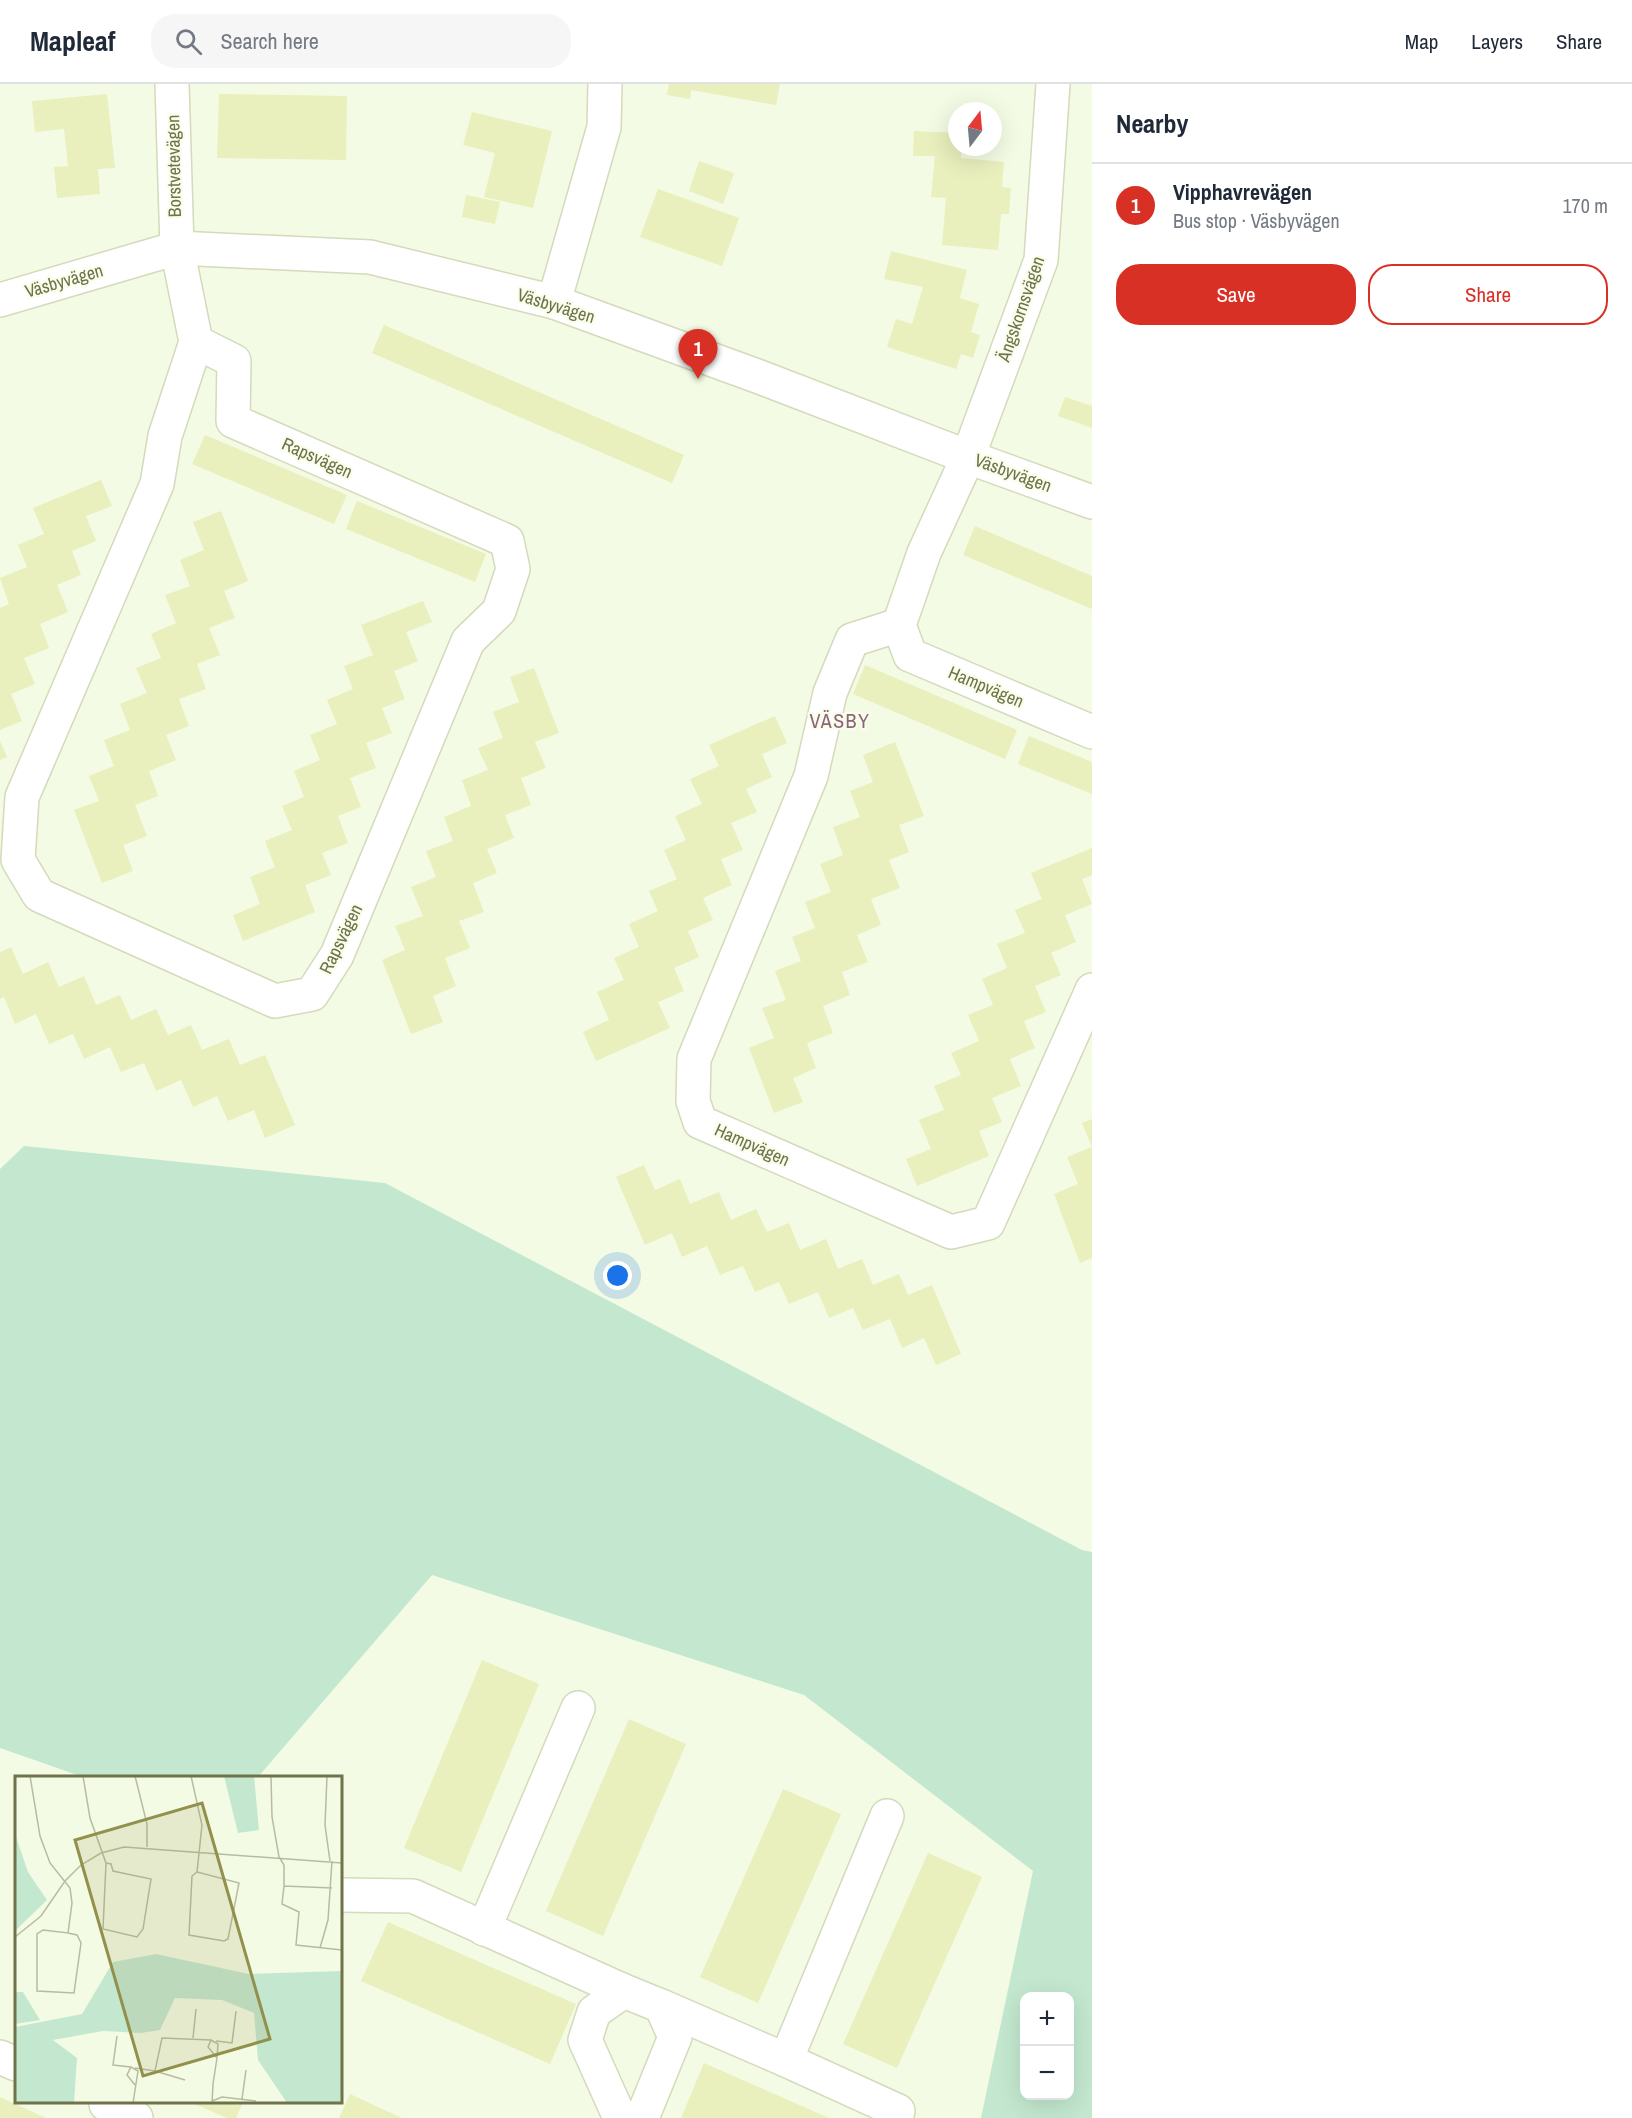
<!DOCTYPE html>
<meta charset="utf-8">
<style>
body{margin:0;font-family:"Archivo Narrow",sans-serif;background:#f6f6f7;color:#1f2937}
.controls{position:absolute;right:18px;bottom:18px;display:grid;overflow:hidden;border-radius:12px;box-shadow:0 6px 24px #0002}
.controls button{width:54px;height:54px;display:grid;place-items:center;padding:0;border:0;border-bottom:2px solid #e0e1e3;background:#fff;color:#1f2937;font:30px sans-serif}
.compass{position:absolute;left:948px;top:18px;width:54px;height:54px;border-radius:50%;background:#fff;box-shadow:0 6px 24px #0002;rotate:16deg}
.you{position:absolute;left:618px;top:1192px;width:21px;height:21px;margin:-15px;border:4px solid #fff;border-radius:50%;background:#1a73e8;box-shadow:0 0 0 9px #1a73e833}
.badge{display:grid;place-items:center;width:39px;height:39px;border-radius:50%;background:#d93025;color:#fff;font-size:20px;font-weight:700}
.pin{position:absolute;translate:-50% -50px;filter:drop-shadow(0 2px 3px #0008)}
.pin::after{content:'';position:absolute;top:32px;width:21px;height:18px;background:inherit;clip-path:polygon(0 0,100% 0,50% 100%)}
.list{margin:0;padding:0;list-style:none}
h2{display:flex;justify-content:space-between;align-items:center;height:78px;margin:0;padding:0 24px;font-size:26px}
h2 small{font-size:20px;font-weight:400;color:#747a83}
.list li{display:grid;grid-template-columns:39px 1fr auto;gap:18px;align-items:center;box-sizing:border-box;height:84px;padding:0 24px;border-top:2px solid #e0e1e3}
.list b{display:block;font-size:22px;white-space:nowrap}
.list p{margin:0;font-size:20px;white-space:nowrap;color:#747a83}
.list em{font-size:20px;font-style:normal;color:#747a83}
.actions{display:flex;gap:12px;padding:18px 24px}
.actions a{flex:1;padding:14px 0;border:2px solid #d93025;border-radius:24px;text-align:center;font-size:21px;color:#d93025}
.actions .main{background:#d93025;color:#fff}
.icon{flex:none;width:33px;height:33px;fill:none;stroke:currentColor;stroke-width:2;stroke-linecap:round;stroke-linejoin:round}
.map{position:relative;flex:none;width:1092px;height:2034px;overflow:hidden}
header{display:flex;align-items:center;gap:36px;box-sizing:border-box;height:84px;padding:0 30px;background:#fff;border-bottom:2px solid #e0e1e3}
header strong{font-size:28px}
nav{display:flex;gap:33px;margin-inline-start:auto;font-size:21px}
.search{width:420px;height:54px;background:#f6f6f7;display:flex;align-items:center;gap:15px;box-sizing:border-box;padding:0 21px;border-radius:24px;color:#747a83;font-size:22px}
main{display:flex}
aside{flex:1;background:#fff}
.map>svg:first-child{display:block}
.green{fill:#c3e8cf;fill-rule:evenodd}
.building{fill:#e9efbd}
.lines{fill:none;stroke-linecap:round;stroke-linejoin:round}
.minor-casing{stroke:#d4dabb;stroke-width:36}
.minor{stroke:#fff;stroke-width:33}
.labels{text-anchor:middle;stroke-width:4.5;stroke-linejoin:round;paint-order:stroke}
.street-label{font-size:18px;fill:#6f724b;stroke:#f8feea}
.neighbourhood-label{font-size:20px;letter-spacing:1.5px;fill:#8e637e;stroke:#f8feea}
.inset-road{fill:none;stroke:#b7bc9e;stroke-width:1.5}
.view{fill:#91904c;fill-opacity:0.15;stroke:#91904c;stroke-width:3}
.inset-edge{fill:none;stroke:#6f724b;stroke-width:3}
</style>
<header>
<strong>Mapleaf</strong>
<div class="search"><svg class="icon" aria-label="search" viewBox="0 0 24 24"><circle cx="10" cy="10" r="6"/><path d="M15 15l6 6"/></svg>Search here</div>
<nav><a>Map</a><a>Layers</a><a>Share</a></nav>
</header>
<main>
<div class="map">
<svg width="1092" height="2034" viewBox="0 0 1092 2034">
<rect width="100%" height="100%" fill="#f4fbe4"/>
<path class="green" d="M24,1062L385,1099L1082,1466L1092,1468V2034H981L1033,1787L804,1611L432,1491L258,1693L80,1692L0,1664V1085ZM1024,1912H1070V2012H1024Z"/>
<g class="building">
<path d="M669,0H780L776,21L691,6L690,15L667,11Z"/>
<path d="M107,10L115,84L98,85L100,110L57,114L54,83L68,82L64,45L35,48L32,17Z"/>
<path d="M219,10L347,12L346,76L217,74Z"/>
<path d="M472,28L552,47L533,124L484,113L495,69L463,61Z"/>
<path d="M914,47L957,49V63H961V74L1004,78L1002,103L1011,104L1009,130H1001L998,166L942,161L946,114L931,113L935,72H913Z"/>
<path d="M699,77L734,89L723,120L689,107Z"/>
<path d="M658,105L739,134L722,182L640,153Z"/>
<path d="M466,111L500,118L495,140L462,133Z"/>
<path d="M891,167L967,186L960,214L979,220L971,248L980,251L973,274L961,270L956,285L887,263L896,235L912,240L923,203L884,195Z"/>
<path d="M384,241L684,371L672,399L372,269Z"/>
<path d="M1065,313L1092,322V344L1058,332Z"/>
<path d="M205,351L347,411L334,440L192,380Z"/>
<path d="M101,396L112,422L86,432L96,457L72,467L81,491L57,501L68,528L40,540L49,564L24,574L35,600L11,610L22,637L0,646V524L9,520L0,494L27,483L18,461L44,450L33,424Z"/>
<path d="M357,417L486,470L475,498L346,445Z"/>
<path d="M221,427L248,497L224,507L235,534L209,544L220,571L197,580L206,605L179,615L189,642L166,651L176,676L149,687L158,712L135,721L147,752L123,761L133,787L102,799L74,726L99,717L89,692L114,682L104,656L130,646L120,620L147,609L136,584L161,574L151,550L176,539L165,511L190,502L180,476L204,466L193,438Z"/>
<path d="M975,442L1092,492V525L963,471Z"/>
<path d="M423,517L432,538L406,548L418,577L394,587L405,615L382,624L392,649L366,659L376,684L350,694L361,723L338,732L348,759L322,769L331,791L305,801L315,828L243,857L233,831L260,820L250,793L275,783L265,757L292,746L282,722L304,713L294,687L320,676L310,651L337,640L327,616L353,605L344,582L373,571L361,541Z"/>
<path d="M865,581L1017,646L1005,675L853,610Z"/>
<path d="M534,584L559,649L535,658L546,684L521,694L531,721L505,731L514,754L487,765L497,789L473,799L484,828L459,837L470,864L445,874L456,902L433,912L443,938L411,950L382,876L405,866L395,842L423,832L411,803L436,793L426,767L453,757L444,733L471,722L462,696L488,686L478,664L503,654L493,628L519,618L510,593Z"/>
<path d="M775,632L787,659L762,670L772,693L746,705L757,728L731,739L743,766L721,775L732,801L703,814L713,836L688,847L699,873L674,884L684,907L658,918L670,944L596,977L583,948L609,936L597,908L624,896L614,874L639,863L629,840L658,827L649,807L677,795L664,766L686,756L675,732L702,720L690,695L719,682L709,661Z"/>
<path d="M1029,652L1092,678V710L1018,680Z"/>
<path d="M0,657L7,673L0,676Z"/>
<path d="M895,658L924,732L899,741L909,768L889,776L900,804L871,815L881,841L857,851L868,878L842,888L850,911L823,922L833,949L807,959L816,984L793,994L803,1018L774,1029L749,964L774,954L762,924L786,916L775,887L801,877L792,853L815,844L805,818L831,808L820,780L843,771L833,743L860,733L850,707L873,698L863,671Z"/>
<path d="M1092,764V791L1082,795L1092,820L1065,831L1076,858L1051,869L1061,891L1035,902L1046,928L1024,937L1035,964L1010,975L1021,1002L992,1014L1002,1038L979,1047L989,1072L917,1102L906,1075L931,1065L919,1036L944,1026L934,1002L961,991L951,969L979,957L968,931L993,921L982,895L1007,884L997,860L1025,849L1015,826L1042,815L1031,789Z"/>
<path d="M11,863L23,890L48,878L59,903L84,892L96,921L120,911L131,936L156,925L168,951L191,941L202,966L229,955L240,981L265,971L295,1041L265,1054L254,1026L228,1037L217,1012L193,1023L181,996L156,1007L144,979L121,988L110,963L84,975L73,950L49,960L36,930L15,940L4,913L0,915V868Z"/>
<path d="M1092,1035V1174L1080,1179L1054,1110L1078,1100L1067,1073L1092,1063L1082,1039Z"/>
<path d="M644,1081L655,1106L680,1095L690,1120L719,1108L731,1136L756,1125L767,1148L789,1139L800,1166L826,1155L838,1185L862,1175L873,1201L899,1190L908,1211L932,1201L961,1270L936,1281L924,1254L902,1264L890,1235L863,1246L853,1224L829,1234L818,1208L789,1220L779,1198L755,1208L743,1182L720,1191L707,1162L682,1173L672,1149L645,1161L616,1093Z"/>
<path d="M482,1576L539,1600L461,1788L404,1764Z"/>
<path d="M629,1635L686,1660L603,1852L546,1827Z"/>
<path d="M783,1705L841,1730L758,1919L700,1893Z"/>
<path d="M928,1769L982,1793L897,1984L843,1960Z"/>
<path d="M388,1838L576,1920L550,1980L361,1897Z"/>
<path d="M704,1979L829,2034H681Z"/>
<path d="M350,2010L402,2034H339Z"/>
<path d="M0,2013L46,2034H0Z"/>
<path d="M190,2018H243L236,2034H227Z"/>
</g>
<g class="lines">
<defs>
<g id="minor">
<path d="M172,0L177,164L196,258L234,277L233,337L507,457L513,485L499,527L468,557L337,871L312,910L275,917L39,811L18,776L22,713L157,400L165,352L196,258"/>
<path d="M1053,0L1041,176L968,373L924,469L899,541L910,571L1092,648"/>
<path d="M0,216L177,164L370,173L554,218L757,292L968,373L1092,418"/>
<path d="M554,218L604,43L605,0"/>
<path d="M899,541L852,556L830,609L811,692L694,975L693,1017L700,1038L951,1148L988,1139L1092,906"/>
<path d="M340,1811L413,1812L624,1907"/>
<path d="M484,1845L578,1624"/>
<path d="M661,1922L786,1976L887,1732"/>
<path d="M0,1973L16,1980"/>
<path d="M786,1976L898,2027"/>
<path d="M106,2020L136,2034"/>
<path d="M620,2034L585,1956L594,1928L624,1907L661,1922L675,1953L642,2034"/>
</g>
</defs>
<use href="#minor" class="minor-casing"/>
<use href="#minor" class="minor"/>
</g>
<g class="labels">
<g class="street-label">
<text transform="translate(174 82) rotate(-91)" y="6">Borstvetevägen</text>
<text transform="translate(64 197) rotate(-16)" y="6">Väsbyvägen</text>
<text transform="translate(556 222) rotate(17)" y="6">Väsbyvägen</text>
<text transform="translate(1021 225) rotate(-71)" y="6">Ängskornsvägen</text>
<text transform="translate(317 374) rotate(24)" y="6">Rapsvägen</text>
<text transform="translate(1013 389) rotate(20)" y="6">Väsbyvägen</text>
<text transform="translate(986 603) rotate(23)" y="6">Hampvägen</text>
<text transform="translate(341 855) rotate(-64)" y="6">Rapsvägen</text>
<text transform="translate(752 1061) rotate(24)" y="6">Hampvägen</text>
</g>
<g class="neighbourhood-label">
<text x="840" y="644">VÄSBY</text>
</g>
</g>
<g transform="translate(15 1692)">
<rect width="327" height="327" fill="#f4fbe4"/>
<path d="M209,0H239L244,54L223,57ZM0,58L13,96L32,124L0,155ZM141,178L234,198L327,195V327H272L243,284L239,237L207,224L160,222L145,254L126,257L88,255L38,264L62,282L59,327H0V251L67,238L98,186ZM0,216H8L25,244L0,248Z" fill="#c3e8cf"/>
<path class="inset-road" d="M15,0L25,60L35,87L55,112L57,127L53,157L28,154L22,158V215L59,217L66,167L62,159L53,157M68,0L75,42L91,87L96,88L98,95L136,103L128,153L122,161L88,153L91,87M120,0L132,48V71M176,0L187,49L182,96L224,107L213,163L209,165L174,159L177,100L182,96M256,0L257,41L264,81L269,89V110M312,0L310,49L315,85M317,112L269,110L267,128L284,136L281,169L327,174M0,161L26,140L50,105L66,89L86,77L109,71L327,87M305,172L313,144L317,85M102,260L98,289L116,291M178,262L181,233M201,265L217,267L221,235M120,292L140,295L147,262L196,264M140,295L170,304M227,323L231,294M197,325L207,321L241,325M118,327L123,295L116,291L112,299L120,309M197,327L198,308L202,282L203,268L196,264L193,271L202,282"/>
<path class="view" d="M187,27L255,263L128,300L60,64Z"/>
<rect width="327" height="327" class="inset-edge"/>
</g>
</svg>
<div class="controls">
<button>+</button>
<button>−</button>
</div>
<svg class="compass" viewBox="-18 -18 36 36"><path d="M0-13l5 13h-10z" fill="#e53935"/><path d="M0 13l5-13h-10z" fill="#747a83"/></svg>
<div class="you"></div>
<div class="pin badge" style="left:698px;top:295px">1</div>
</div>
<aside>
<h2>Nearby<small></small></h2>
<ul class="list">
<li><span class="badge">1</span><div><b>Vipphavrevägen</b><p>Bus stop · Väsbyvägen</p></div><em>170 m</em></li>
</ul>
<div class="actions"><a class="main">Save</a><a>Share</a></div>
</aside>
</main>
